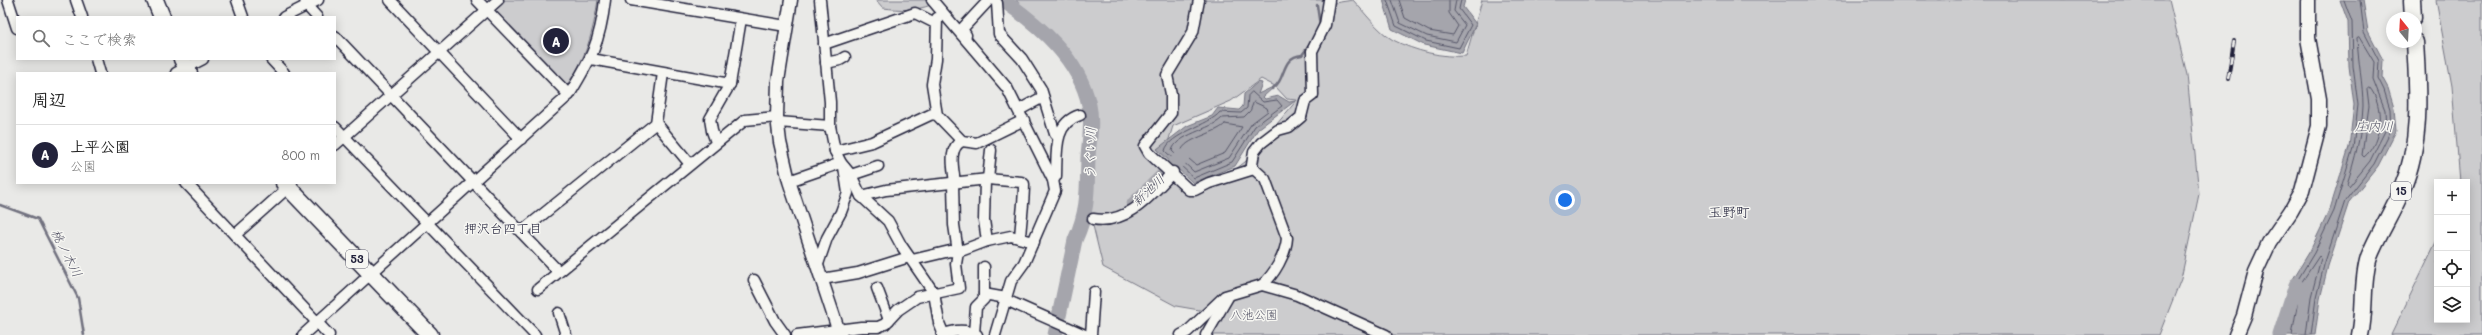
<!DOCTYPE html>
<html lang="ja">
<meta charset="utf-8">
<style>
body{margin:0;font-family:Mali,"Klee One",sans-serif;background:#f6f6f6;color:#222}
.controls{position:absolute;right:12px;bottom:12px;display:grid;overflow:hidden;border-radius:0px;box-shadow:0 2px 10px #0003}
.controls button{width:36px;height:36px;display:grid;place-items:center;padding:0;border:0;border-bottom:1px solid #e0e0e0;background:#fff;color:#222;font:20px sans-serif}
.compass{position:absolute;left:2386px;top:12px;width:36px;height:36px;border-radius:50%;background:#fff;box-shadow:0 2px 10px #0003;rotate:342deg}
.you{position:absolute;left:1565px;top:200px;width:14px;height:14px;margin:-10px;border:3px solid #fff;border-radius:50%;background:#1a73e8;box-shadow:0 0 0 6px #1a73e833}
.badge{display:grid;place-items:center;width:26px;height:26px;border-radius:50%;background:#22223b;color:#fff;font-size:13px;font-weight:700}
.pin{position:absolute;translate:-50% -50%;border:2px solid #fff;box-shadow:0 1px 4px #0006}
.list{margin:0;padding:0;list-style:none}
h2{display:flex;justify-content:space-between;align-items:center;height:52px;margin:0;padding:0 16px;font-size:17px}
h2 small{font-size:13px;font-weight:400;color:#767676}
.list li{display:grid;grid-template-columns:26px 1fr auto;gap:12px;align-items:center;box-sizing:border-box;height:60px;padding:0 16px;border-top:1px solid #e0e0e0}
.list b{display:block;font-size:15px;white-space:nowrap}
.list p{margin:0;font-size:13px;white-space:nowrap;color:#767676}
.list em{font-size:13px;font-style:normal;color:#767676}
.icon{flex:none;width:22px;height:22px;fill:none;stroke:currentColor;stroke-width:2;stroke-linecap:round;stroke-linejoin:round}
.map{position:relative;flex:none;width:2482px;height:335px;overflow:hidden}
.search{position:absolute;background:#fff;box-shadow:0 2px 10px #0003;left:16px;top:16px;width:320px;height:44px;display:flex;align-items:center;gap:10px;box-sizing:border-box;padding:0 14px;border-radius:0px;color:#767676;font-size:15px}
.panel{position:absolute;background:#fff;box-shadow:0 2px 10px #0003;left:16px;top:72px;width:320px;height:112px;border-radius:0px}
.map>svg:first-child{display:block}
.green{fill:#ccccce;stroke:#777784;fill-rule:evenodd}
.water{fill:#a5a5ac;stroke:#71717f}
.lines{fill:none;stroke-linecap:round;stroke-linejoin:round}
.shore{stroke:#565668;stroke-width:1}
.stream{stroke:#71717f;stroke-width:2.5}
.river{stroke:#a5a5ac;stroke-width:15}
.minor-casing{stroke:#22223b;stroke-width:13}
.tertiary-casing{stroke:#22223b;stroke-width:15}
.secondary-casing{stroke:#22223b;stroke-width:17}
.primary-casing{stroke:#22223b;stroke-width:19}
.minor{stroke:#f6f6f2;stroke-width:10}
.tertiary{stroke:#f6f6f2;stroke-width:12}
.secondary{stroke:#f6f6f2;stroke-width:14}
.primary{stroke:#f6f6f2;stroke-width:16}
.rail-casing{stroke:#22223b;stroke-width:4}
.rail{stroke:#f6f6f2;stroke-width:2.5;stroke-dasharray:8;stroke-linecap:butt}
.labels{text-anchor:middle;stroke-width:3;stroke-linejoin:round;paint-order:stroke}
.shield{fill:#f6f6f2;stroke:#626272;stroke-width:1}
.shield-label{font-size:11px;font-weight:bold;fill:#22223b}
.park-label{font-size:12px;fill:#555567;stroke:#f6f6f2}
.water-label{font-size:13px;font-style:italic;fill:#565668;stroke:#f6f6f2}
.neighbourhood-label{font-size:13px;fill:#22223b;stroke:#f6f6f2}
.quarter-label{font-size:14px;fill:#22223b;stroke:#f6f6f2}
</style>
<div class="map">
<svg width="2482" height="335" viewBox="0 0 2482 335">
<rect width="100%" height="100%" fill="#e9e9e7"/>
<filter id="ink" filterUnits="userSpaceOnUse"><feTurbulence type="fractalNoise" baseFrequency=".025" numOctaves="2"/><feDisplacementMap in="SourceGraphic" scale="8" xChannelSelector="R" yChannelSelector="G"/><feConvolveMatrix kernelMatrix="1 2 1 2 8 2 1 2 1" color-interpolation-filters="sRGB"/></filter>
<g filter="url(#ink)">
<g class="green">
<path d="M504,0H598C593,32 586,60 566,86L494,11Z"/>
<path d="M876,0H933L931,5C915,11 901,10 883,8Z"/>
<path d="M1016,0H1330L1334,3L1353,0C1365,13 1378,31 1393,40C1415,51 1442,58 1466,56L1482,0H2169L2187,75L2199,194L2181,279L2159,335H1212L1223,314L1176,306L1103,267L1089,209L1095,142L1090,92L1061,44ZM1261,79L1275,86L1287,99L1297,100L1245,162L1219,182L1192,189L1174,173L1165,152L1173,126L1231,101Z"/>
<path d="M2436,0H2482V335H2391L2437,240V320H2467V182H2460L2452,86Z"/>
</g>
<g class="water">
<path d="M1383,0H1465L1463,7L1476,24L1462,53L1424,45L1392,29Z"/>
<path d="M2340,0H2363L2368,31L2383,60L2382,77L2388,88L2394,108L2396,131L2378,166L2349,202L2328,266L2320,299L2315,335H2282L2293,279L2310,251L2330,209L2349,147L2354,105L2349,66L2348,22Z"/>
<path d="M1258,82L1262,83L1258,94L1275,86L1263,97L1265,99L1279,96L1289,102L1295,101L1258,129L1235,166L1193,183L1157,149L1187,126L1212,116L1218,108L1239,110L1243,106L1244,94Z"/>
</g>
<g class="lines">
<g class="shore">
<path d="M1387,0L1396,26L1426,41L1459,48L1471,25L1459,9L1461,0"/>
<path d="M1392,0L1400,23L1427,36L1456,42L1465,25L1454,11L1456,0"/>
<path d="M1399,0L1405,18L1429,31L1453,35L1458,26L1449,13V0"/>
<path d="M2359,37L2374,62L2373,79L2385,110L2386,129L2370,161L2349,187L2347,184C2355,159 2362,133 2363,106C2363,84 2358,61 2357,38Z"/>
<path d="M2369,87C2385,104 2382,143 2364,157L2362,155L2369,106L2367,89Z"/>
<path d="M1252,92L1263,102L1277,100L1282,106L1255,126L1232,162L1194,178L1165,151C1168,134 1210,125 1220,112L1241,113L1247,108L1248,96Z"/>
<path d="M1254,102L1267,108L1268,111L1252,123L1229,158L1194,172L1172,151C1175,135 1212,129 1222,118L1244,117L1250,111Z"/>
<path d="M1225,124L1242,127L1225,153L1196,165L1181,152C1184,138 1216,134 1225,124Z"/>
<path d="M2286,335L2297,281L2314,253L2334,211L2353,148L2358,105L2353,66L2352,22L2344,0"/>
<path d="M2292,335L2301,283L2319,256L2321,258L2311,297L2306,335"/>
<path d="M2311,335L2316,298L2324,265L2345,201L2374,164L2391,130L2390,109L2384,90L2378,78L2379,61L2364,32L2360,0"/>
</g>
<g class="stream">
<path d="M1317,5L1320,26"/>
<path d="M1272,89C1287,80 1280,57 1302,55L1314,39"/>
<path d="M0,205L38,219L78,298L84,335"/>
</g>
<g class="river">
<path d="M1003,0C1040,26 1079,59 1089,105C1093,123 1089,140 1088,157C1087,188 1089,210 1075,240L1055,335"/>
<path d="M1134,204L1182,157"/>
<path d="M2280,335L2296,285"/>
</g>
<defs>
<g id="minor">
<path d="M8,0L17,28"/>
<path d="M76,0L82,17"/>
<path d="M237,0L243,17"/>
<path d="M305,0L307,6L317,17"/>
<path d="M390,0L521,139"/>
<path d="M477,0L569,95"/>
<path d="M631,0L786,26"/>
<path d="M820,0L830,102V126L835,151L841,163L851,175L861,196L888,221L901,245L934,293L939,323L944,335"/>
<path d="M932,0L1007,88L1053,180L1055,191L1024,263L1011,281L995,335"/>
<path d="M1199,0L1193,32L1167,75L1171,94V113L1145,146L1149,153L1189,190H1195L1209,183L1254,169"/>
<path d="M997,3L999,34L1022,59L1041,89L1055,134L1058,137"/>
<path d="M284,17L318,0"/>
<path d="M335,36L558,271"/>
<path d="M965,37L966,35L962,29L989,0"/>
<path d="M824,44L915,13L935,23"/>
<path d="M96,59L100,73"/>
<path d="M271,59L284,73"/>
<path d="M591,59L730,84"/>
<path d="M826,63L840,60L845,57"/>
<path d="M176,73L203,59"/>
<path d="M1019,110L1043,97"/>
<path d="M937,115L932,84L936,59L937,18"/>
<path d="M778,122L830,126"/>
<path d="M656,123L690,164"/>
<path d="M335,127L535,335"/>
<path d="M716,142L712,131L710,119L730,84L741,19"/>
<path d="M335,145L498,0"/>
<path d="M835,151L872,142L932,114L937,115L962,141L977,143L1024,120"/>
<path d="M851,175L878,166"/>
<path d="M988,179L991,150"/>
<path d="M985,180L984,220L987,241"/>
<path d="M1053,180L1056,176C1057,153 1053,123 1080,115"/>
<path d="M789,181L841,163"/>
<path d="M186,183L329,335"/>
<path d="M955,183C954,171 947,148 962,141"/>
<path d="M861,196L886,190L988,179L1021,182L1024,184C1024,203 1021,219 1020,238"/>
<path d="M1093,219C1128,225 1151,195 1173,172"/>
<path d="M521,232L656,123L663,73"/>
<path d="M235,235L292,184"/>
<path d="M912,260L950,251L958,252L954,225L953,183"/>
<path d="M817,267L827,238L841,212L848,193L844,167"/>
<path d="M822,279L858,273L909,257"/>
<path d="M754,280L775,321L785,335"/>
<path d="M1262,285C1274,275 1286,254 1287,238L1265,179L1254,169L1252,165L1254,152L1261,143L1278,130L1289,127L1301,117L1305,101L1313,95L1312,51L1325,25L1329,0"/>
<path d="M877,288L889,320"/>
<path d="M538,289L745,120L777,117"/>
<path d="M984,294L1006,298"/>
<path d="M1006,300L1085,335"/>
<path d="M559,313L566,335"/>
<path d="M974,333L976,307L984,299V267"/>
<path d="M303,335L569,95C591,59 600,43 605,0"/>
<path d="M797,335L861,327H878L885,324L898,310L917,297L959,288L956,264L958,252L987,241L1011,236L1034,242"/>
<path d="M942,335C954,330 966,329 977,335"/>
<path d="M1091,335L1094,292"/>
<path d="M1181,335L1187,332L1225,296L1262,285L1297,295L1386,335"/>
<path d="M1206,335L1228,297"/>
</g>
<path id="tertiary" d="M791,0L778,81L777,117L780,142L789,181L840,335"/>
<path id="secondary" d="M2236,335L2244,316L2256,271L2269,243L2291,211L2302,191L2319,126V99L2308,38V0"/>
<g id="primary">
<path d="M155,0L162,17"/>
<path d="M2412,0L2413,18"/>
<path d="M182,59L189,73"/>
<path d="M284,183L430,335"/>
<path d="M2360,335C2366,309 2361,282 2369,257C2378,234 2393,212 2402,189C2422,142 2418,91 2415,42"/>
</g>
</defs>
<use href="#minor" class="minor-casing"/>
<use href="#tertiary" class="tertiary-casing"/>
<use href="#secondary" class="secondary-casing"/>
<use href="#primary" class="primary-casing"/>
<use href="#minor" class="minor"/>
<use href="#tertiary" class="tertiary"/>
<use href="#secondary" class="secondary"/>
<use href="#primary" class="primary"/>
<defs>
<path id="rail" d="M2228,79L2234,41"/>
</defs>
<use href="#rail" class="rail-casing"/>
<use href="#rail" class="rail"/>
</g>
</g>
<g class="labels">
<g class="shield">
<rect x="2391" y="182" width="20" height="18" rx="3"/>
<rect x="346" y="250" width="22" height="18" rx="3"/>
</g>
<g class="shield-label">
<text x="2401" y="195">15</text>
<text x="357" y="263">53</text>
</g>
<g class="park-label">
<text x="1254" y="319">八池公園</text>
</g>
<g class="water-label">
<text x="2374" y="131">庄内川</text>
<text transform="translate(1090 153) rotate(-89)" y="5">うぐい川</text>
<text transform="translate(1148 190) rotate(-43)" y="5">新池川</text>
<text transform="translate(67 253) rotate(63)" y="5">桃ノ木川</text>
</g>
<g class="neighbourhood-label">
<text x="503" y="233">押沢台四丁目</text>
</g>
<g class="quarter-label">
<text x="1729" y="217">玉野町</text>
</g>
</g>
</svg>
<div class="controls">
<button>+</button>
<button>−</button>
<button><svg class="icon" aria-label="locate" viewBox="0 0 24 24"><circle cx="12" cy="12" r="6"/><path d="M12 2v4M12 18v4M2 12h4M18 12h4"/></svg></button>
<button><svg class="icon" aria-label="layers" viewBox="0 0 24 24"><path d="M12 4l9 5-9 5-9-5zM3 14l9 5 9-5"/></svg></button>
</div>
<svg class="compass" viewBox="-18 -18 36 36"><path d="M0-13l5 13h-10z" fill="#e53935"/><path d="M0 13l5-13h-10z" fill="#767676"/></svg>
<div class="you"></div>
<div class="pin badge" style="left:556px;top:41px">A</div>
<div class="search"><svg class="icon" aria-label="search" viewBox="0 0 24 24"><circle cx="10" cy="10" r="6"/><path d="M15 15l6 6"/></svg>ここで検索</div>
<section class="panel">
<h2>周辺<small></small></h2>
<ul class="list">
<li><span class="badge">A</span><div><b>上平公園</b><p>公園</p></div><em>800 m</em></li>
</ul>
</section>
</div>
